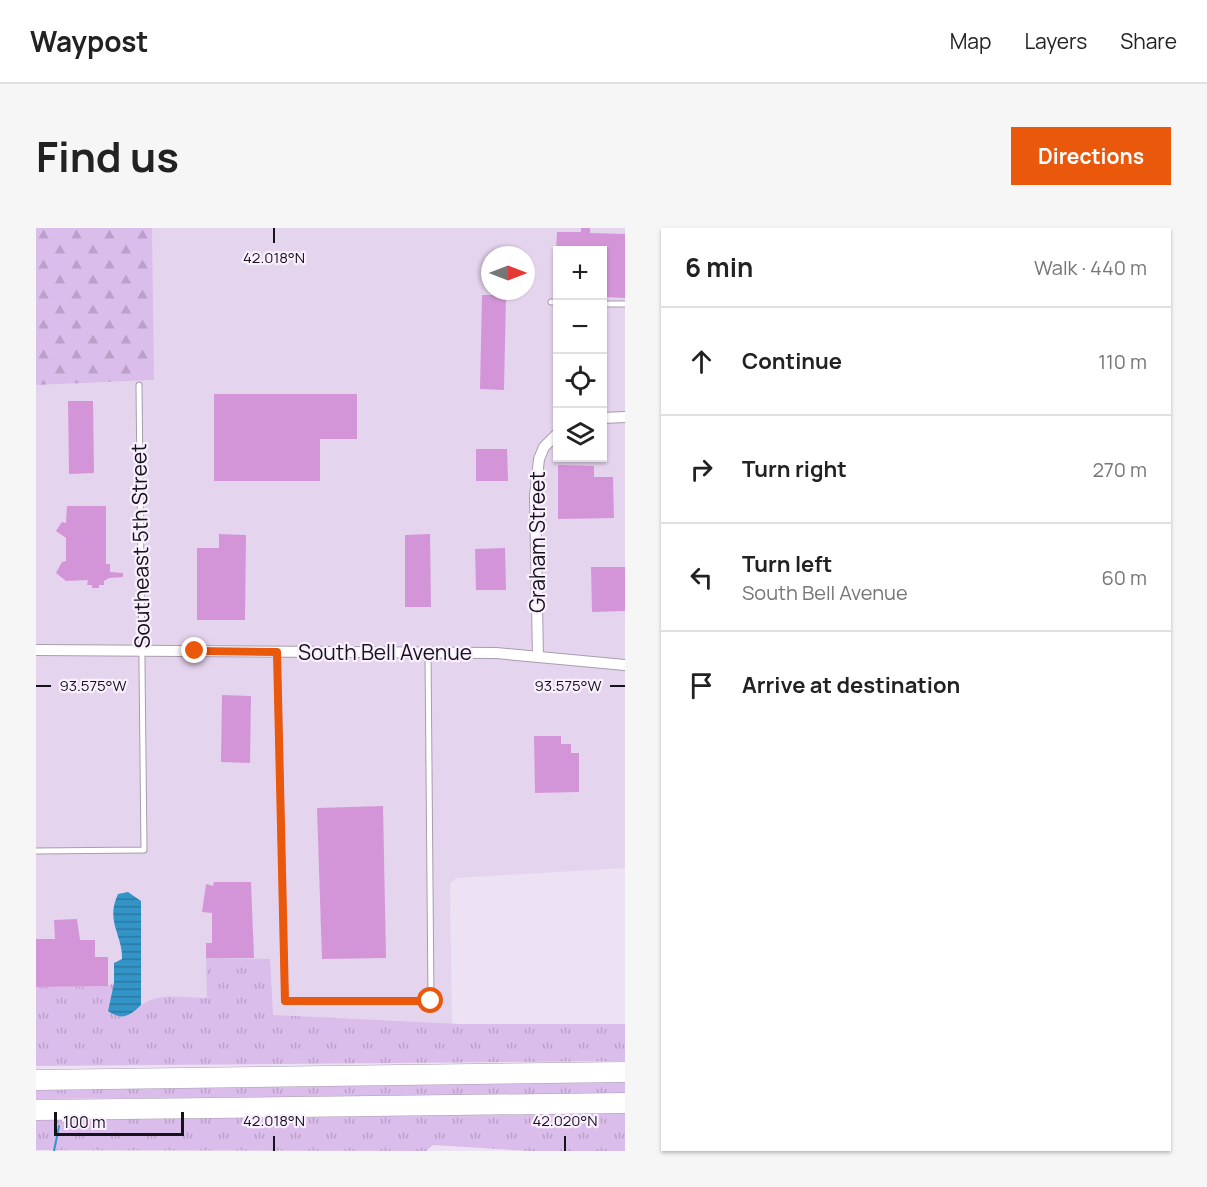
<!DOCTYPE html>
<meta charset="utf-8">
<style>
body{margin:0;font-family:Manrope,sans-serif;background:#f6f6f6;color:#222}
.controls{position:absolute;right:18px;top:18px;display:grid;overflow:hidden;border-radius:0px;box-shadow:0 2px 4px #0004}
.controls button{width:54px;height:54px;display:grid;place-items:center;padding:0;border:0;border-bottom:2px solid #e0e0e0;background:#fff;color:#222;font:30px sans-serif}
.compass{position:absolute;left:445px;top:18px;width:54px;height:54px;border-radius:50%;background:#fff;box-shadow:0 2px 4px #0004;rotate:90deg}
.scale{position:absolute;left:18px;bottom:15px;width:130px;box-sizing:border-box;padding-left:6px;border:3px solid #161219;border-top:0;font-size:16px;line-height:21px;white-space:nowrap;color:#161219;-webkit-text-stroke:4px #f9efff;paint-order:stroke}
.stop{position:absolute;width:18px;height:18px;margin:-14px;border:4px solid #ea580c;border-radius:50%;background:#fff}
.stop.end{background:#ea580c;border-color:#fff;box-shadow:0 2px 6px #0008}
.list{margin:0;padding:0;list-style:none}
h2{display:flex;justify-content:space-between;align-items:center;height:78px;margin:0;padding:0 24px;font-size:26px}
h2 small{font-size:20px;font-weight:400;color:#767676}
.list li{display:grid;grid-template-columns:39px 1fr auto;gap:18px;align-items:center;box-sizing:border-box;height:108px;padding:0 24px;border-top:2px solid #e0e0e0}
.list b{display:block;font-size:22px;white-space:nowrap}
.list p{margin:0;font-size:20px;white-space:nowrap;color:#767676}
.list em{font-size:20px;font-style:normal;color:#767676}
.icon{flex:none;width:33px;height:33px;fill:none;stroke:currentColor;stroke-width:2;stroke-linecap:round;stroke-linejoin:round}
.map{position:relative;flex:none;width:589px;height:923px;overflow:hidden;border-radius:0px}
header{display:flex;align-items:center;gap:36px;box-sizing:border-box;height:84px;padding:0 30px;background:#fff;border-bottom:2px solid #e0e0e0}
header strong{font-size:28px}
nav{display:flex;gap:33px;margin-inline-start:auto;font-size:21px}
.intro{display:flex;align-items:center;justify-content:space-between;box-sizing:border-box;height:144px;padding:0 36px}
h1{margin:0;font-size:42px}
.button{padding:15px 27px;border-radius:0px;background:#ea580c;color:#fff;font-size:21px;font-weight:700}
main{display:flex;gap:36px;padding:0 36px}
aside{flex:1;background:#fff;border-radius:0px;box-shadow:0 2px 4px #0004}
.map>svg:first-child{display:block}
.built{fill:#e5d4ee;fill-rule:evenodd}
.grass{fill:url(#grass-tufts)}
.forest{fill:url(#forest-firs)}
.water{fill:url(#water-rules)}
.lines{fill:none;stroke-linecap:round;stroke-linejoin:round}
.stream{stroke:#3395c7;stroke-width:2}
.building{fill:#d495d8}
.lane-casing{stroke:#a89daf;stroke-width:7}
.street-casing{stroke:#a89daf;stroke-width:12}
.highway-casing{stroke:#a89daf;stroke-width:21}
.lane{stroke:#fff;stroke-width:5}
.street{stroke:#fff;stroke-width:10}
.highway{stroke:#fff;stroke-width:20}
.route{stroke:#ea580c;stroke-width:8}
.ticks{fill:none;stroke:#161219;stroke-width:2}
.labels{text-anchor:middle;stroke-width:4.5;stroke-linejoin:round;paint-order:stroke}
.street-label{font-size:21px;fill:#161219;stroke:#f9efff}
.ticks-label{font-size:15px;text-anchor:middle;fill:#161219;stroke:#f9efff;stroke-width:4.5;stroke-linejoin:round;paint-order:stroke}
</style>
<header>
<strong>Waypost</strong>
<nav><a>Map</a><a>Layers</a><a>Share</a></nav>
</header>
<div class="intro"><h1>Find us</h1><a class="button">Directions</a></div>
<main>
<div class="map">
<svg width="589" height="923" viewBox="0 0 589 923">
<defs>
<pattern id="grass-tufts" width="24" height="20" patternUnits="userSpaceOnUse" patternTransform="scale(1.5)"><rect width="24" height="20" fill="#dbbdeb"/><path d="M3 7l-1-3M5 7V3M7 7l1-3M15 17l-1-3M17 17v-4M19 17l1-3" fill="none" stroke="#bba1c9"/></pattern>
<pattern id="forest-firs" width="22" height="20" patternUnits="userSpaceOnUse" patternTransform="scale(1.5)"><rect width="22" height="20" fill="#dbbdeb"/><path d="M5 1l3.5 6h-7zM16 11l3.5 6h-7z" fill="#bba1c9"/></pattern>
<pattern id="water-rules" width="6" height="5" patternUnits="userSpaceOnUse" patternTransform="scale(1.5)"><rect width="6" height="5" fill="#3395c7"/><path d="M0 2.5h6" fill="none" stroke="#2a78a1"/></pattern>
</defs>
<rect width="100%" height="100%" fill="#ede1f4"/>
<path class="built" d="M116,0H589V640L420,650L414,656L416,796L0,800V157L117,152ZM522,22H566V230H522ZM454,27H490V63H454Z"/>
<g class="grass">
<path d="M170,730L234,731L237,787L424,796H589V833L0,838V759L72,758L78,755L72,783C95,798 98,776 118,771C133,766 155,770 171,770Z"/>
<path d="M589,851V866L0,871V856Z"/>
<path d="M589,883V923H494L397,917L390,923L0,922V889Z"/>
</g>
<path class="forest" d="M0,0H116L118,152L0,157Z"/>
<path class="water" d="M92,664L105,673V777C94,788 86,793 72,783L78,755V735L86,731C87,707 69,694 82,666Z"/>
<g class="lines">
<path class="stream" d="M18,923L23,898"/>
</g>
<g class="building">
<path d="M545,0H554V5L589,6V70L567,69V22H520L521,4H545Z"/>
<path d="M446,67H470L468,162L444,161Z"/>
<path d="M178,166H321V211H284V253H178Z"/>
<path d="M32,173H57L58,245L33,246Z"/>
<path d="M440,221H471L472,253H440Z"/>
<path d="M522,237L558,238V249H577L578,290L522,291Z"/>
<path d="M31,278H70V336H74V344L87,345V349L73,350L68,353V357H63V360H56V357H51L52,352L30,353L20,345L26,334L30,333V310L20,303L26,294L30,295Z"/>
<path d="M183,306L210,307L209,392H161V320H183Z"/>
<path d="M394,306L395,379H369V307Z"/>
<path d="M469,320L470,362H440L439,321Z"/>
<path d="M555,339H589V383L556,384Z"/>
<path d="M186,467L215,468L214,535L185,534Z"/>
<path d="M498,508H525V516H535V525H543V564L499,565Z"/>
<path d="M347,578L350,730L286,731L281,580Z"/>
<path d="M178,654H215L218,730H170V715H176V685L166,684L170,656L177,658Z"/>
<path d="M41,691L44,712H59V729H72V758L0,759V711H19L18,692Z"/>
</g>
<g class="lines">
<defs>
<g id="lane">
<path d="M515,74H522"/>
<path d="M566,76H589"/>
<path d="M241,424L249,773H395L392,425"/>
<path d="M0,623L108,622L103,157"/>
</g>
<g id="street">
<path d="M566,190L589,189"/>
<path d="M0,422L460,425L589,437"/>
<path d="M502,429L499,268L503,231L508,219L522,205"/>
</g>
<g id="highway">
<path d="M0,852L589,844"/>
<path d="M0,882L589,875"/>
</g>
</defs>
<use href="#lane" class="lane-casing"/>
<use href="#street" class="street-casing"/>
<use href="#highway" class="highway-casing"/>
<use href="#lane" class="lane"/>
<use href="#street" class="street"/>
<use href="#highway" class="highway"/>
</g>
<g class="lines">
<path class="route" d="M159,423L241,424L249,773H395"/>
</g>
<path class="ticks" d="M238,0V15M0,458H15M574,458H589M238,908V923M529,908V923"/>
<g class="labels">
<g class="street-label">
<text transform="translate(502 314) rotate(-90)" y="7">Graham Street</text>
<text transform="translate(105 318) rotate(-91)" y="7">Southeast 5th Street</text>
<text x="349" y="432">South Bell Avenue</text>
</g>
</g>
<g class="ticks-label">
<text x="238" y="35">42.018°N</text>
<text x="532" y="463">93.575°W</text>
<text x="57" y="463">93.575°W</text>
<text x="238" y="898">42.018°N</text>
<text x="529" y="898">42.020°N</text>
</g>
</svg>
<div class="controls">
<button>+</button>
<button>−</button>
<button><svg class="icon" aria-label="locate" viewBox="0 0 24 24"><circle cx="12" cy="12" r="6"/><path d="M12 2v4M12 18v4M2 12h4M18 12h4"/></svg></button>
<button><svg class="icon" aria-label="layers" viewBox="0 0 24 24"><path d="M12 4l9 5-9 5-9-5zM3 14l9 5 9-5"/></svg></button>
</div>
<svg class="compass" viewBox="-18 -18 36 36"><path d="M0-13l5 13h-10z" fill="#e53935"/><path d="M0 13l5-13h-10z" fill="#767676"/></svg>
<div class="scale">100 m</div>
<div class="stop" style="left:395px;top:773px"></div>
<div class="stop end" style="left:159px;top:423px"></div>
</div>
<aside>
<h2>6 min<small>Walk · 440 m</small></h2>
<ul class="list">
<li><svg class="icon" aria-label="ahead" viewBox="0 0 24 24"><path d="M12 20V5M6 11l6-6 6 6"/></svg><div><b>Continue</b></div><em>110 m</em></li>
<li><svg class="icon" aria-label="right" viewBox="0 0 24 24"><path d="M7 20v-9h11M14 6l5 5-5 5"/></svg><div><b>Turn right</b></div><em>270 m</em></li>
<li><svg class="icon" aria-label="left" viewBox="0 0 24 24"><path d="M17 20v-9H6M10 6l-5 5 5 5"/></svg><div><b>Turn left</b><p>South Bell Avenue</p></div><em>60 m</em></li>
<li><svg class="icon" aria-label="arrive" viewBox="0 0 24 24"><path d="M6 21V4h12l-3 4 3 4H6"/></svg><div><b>Arrive at destination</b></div></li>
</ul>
</aside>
</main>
